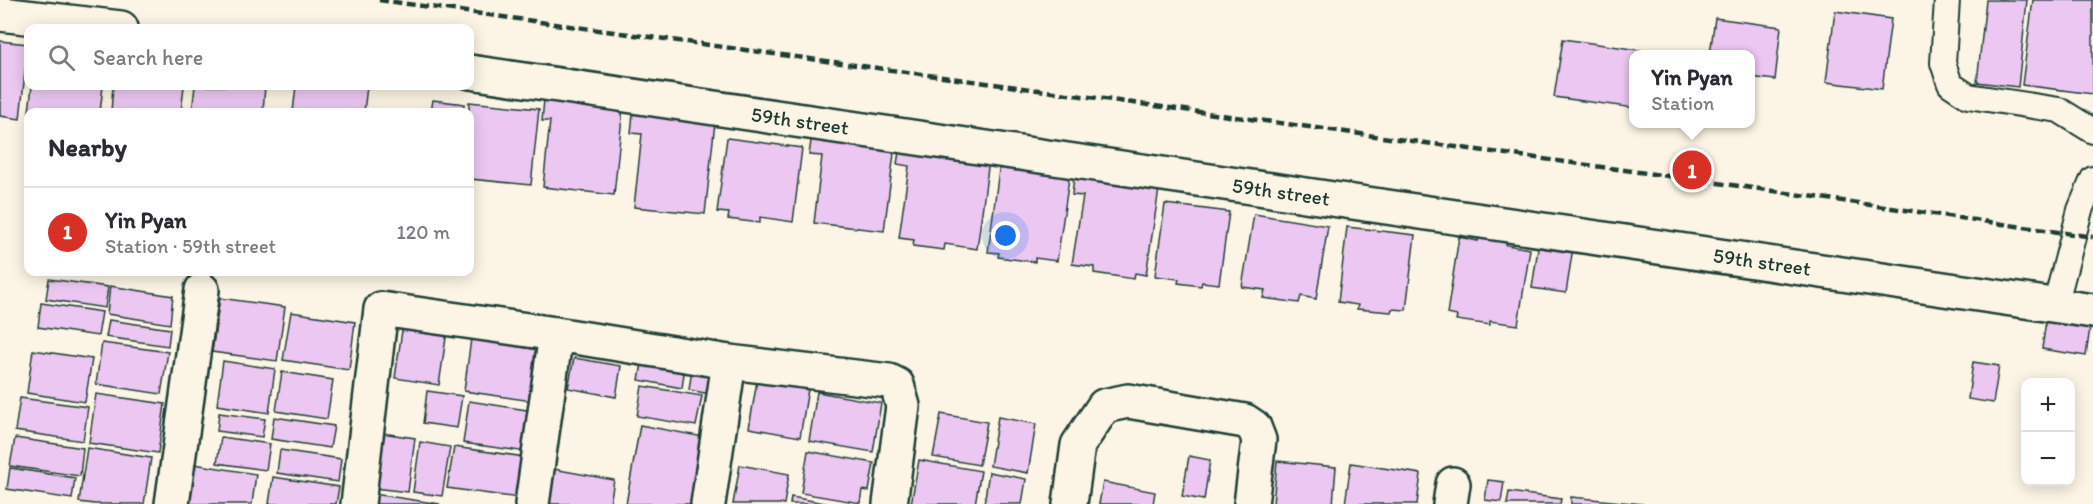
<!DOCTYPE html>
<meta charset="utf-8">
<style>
body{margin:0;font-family:Itim,sans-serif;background:#f2f2f3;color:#2b2b33}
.controls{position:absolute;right:18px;bottom:18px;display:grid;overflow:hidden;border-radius:12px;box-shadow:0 3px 15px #0003}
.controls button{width:54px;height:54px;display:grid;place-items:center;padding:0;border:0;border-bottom:2px solid #e1e1e2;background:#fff;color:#2b2b33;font:30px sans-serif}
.you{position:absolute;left:1006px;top:236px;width:21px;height:21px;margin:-15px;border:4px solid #fff;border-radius:50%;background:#1a73e8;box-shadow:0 0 0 9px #1a73e833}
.badge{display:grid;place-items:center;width:39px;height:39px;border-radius:50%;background:#d93025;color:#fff;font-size:20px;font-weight:700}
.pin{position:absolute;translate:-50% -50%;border:3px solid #fff;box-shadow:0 2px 6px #0006}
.popup{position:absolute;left:1629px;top:50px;width:126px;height:78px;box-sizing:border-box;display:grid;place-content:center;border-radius:12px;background:#fff;filter:drop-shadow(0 2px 4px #0005);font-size:20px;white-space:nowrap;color:#7c7c81}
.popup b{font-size:22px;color:#2b2b33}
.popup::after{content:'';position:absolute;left:50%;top:100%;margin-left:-12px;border:12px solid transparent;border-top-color:#fff}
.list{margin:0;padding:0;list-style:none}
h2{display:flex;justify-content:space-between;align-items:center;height:78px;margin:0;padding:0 24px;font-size:26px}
h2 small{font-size:20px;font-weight:400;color:#7c7c81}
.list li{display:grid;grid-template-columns:39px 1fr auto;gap:18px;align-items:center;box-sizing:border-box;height:90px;padding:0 24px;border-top:2px solid #e1e1e2}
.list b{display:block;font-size:22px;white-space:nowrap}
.list p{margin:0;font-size:20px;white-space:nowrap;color:#7c7c81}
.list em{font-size:20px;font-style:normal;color:#7c7c81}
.icon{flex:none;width:33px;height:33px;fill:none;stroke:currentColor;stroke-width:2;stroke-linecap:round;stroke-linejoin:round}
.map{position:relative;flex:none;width:2093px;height:504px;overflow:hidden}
.search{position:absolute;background:#fff;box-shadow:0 3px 15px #0003;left:24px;top:24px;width:450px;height:66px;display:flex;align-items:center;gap:15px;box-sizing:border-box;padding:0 21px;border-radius:12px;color:#7c7c81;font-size:22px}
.panel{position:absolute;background:#fff;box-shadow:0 3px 15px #0003;left:24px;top:108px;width:450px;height:168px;border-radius:12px}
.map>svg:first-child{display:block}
.building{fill:#ecc7f2;stroke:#1f3d34;stroke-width:1.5}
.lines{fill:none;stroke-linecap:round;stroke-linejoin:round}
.service-casing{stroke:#1f3d34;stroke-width:28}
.minor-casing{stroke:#1f3d34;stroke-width:38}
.service{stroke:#fcf5e5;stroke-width:24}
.minor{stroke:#fcf5e5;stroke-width:33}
.rail{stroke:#1f3d34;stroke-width:4.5;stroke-dasharray:9 4.5;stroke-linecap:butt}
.labels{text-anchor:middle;stroke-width:4.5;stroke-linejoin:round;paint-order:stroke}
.street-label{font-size:21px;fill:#1f3d34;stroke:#fcf5e5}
</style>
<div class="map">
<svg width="2093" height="504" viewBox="0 0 2093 504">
<rect width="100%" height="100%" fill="#fcf5e5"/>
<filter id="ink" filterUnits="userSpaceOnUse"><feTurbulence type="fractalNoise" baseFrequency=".0167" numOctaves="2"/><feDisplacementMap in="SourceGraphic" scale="12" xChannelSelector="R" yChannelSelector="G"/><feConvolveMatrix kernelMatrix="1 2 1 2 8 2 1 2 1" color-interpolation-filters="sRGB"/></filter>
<g filter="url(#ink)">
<g class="building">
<path d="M1986,0H2027L2018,87L1977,82Z"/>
<path d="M2033,0H2093V94L2022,85Z"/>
<path d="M1835,11L1891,19L1882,89L1826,82Z"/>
<path d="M1715,18L1781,27L1775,80L1750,77V54H1710Z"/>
<path d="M1563,39L1667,54H1634V108L1554,97Z"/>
<path d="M0,41L28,44L20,119L0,116Z"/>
<path d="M32,86H103L100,112H29Z"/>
<path d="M113,86H184L181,112H111Z"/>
<path d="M195,86H265L263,112H192Z"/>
<path d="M296,86H367L364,112H293Z"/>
<path d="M545,89L624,98L614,195L543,187L550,121H542Z"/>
<path d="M433,100L464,104L463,112H431Z"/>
<path d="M469,102L539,109L531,185L470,179Z"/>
<path d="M634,104L716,113L705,214L634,207L642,134L631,133Z"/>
<path d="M813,127L896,138L884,231L814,223L822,156L809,155Z"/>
<path d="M727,138L802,148L793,222L760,217V223L728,219L729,213L717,212Z"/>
<path d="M901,140L990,153L977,249L945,244L944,250L913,246L914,240L899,238L909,166L897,164Z"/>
<path d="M1001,155L1071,165L1057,261L1035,258V262L998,257L999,253L988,252Z"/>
<path d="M1074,176L1159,189L1146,275L1135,273L1134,279L1094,273V267L1072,264L1083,196L1072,195Z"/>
<path d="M1165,204L1229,212L1219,284L1202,282L1201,286L1178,283L1179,279L1155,276Z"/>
<path d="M1254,214L1328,226L1316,299L1301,296L1299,303L1263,298L1265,290L1242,287Z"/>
<path d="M1347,227L1415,235L1406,310L1392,309L1391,312L1357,309L1358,305L1338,302Z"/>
<path d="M1481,228L1508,232L1506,245L1530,249L1518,325L1490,321V325L1456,320L1457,316L1447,314L1459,237L1478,241Z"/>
<path d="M1540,235L1574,241L1566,293L1532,288Z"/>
<path d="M49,279L108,287L105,308L46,299Z"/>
<path d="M110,286L173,296L170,324L107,314Z"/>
<path d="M220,298L285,307L277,361L212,352Z"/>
<path d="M41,303L102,312L98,336L38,327Z"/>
<path d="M291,312L355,322L349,370L283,360Z"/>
<path d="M2047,313L2091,320L2086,356L2042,349Z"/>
<path d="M109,320L170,329L168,346L106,337Z"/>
<path d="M403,324L447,331L439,385L395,378Z"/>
<path d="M471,339L546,351L539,402L464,391Z"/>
<path d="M102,343L168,352L161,394L96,384Z"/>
<path d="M33,350L92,359L85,402L27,393Z"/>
<path d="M574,358L621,366L616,397L568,388Z"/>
<path d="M643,358L685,366L682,388L639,380Z"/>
<path d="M223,361L275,369L269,413L217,405Z"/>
<path d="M1973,362L1999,366L1993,403L1968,399Z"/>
<path d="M693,363L715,366L710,394L689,390Z"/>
<path d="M282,372L333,380L327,419L276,411Z"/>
<path d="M758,375L809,383L800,437L749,428Z"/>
<path d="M642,386L702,396L696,426L637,416Z"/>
<path d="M427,391L462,396L457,428L423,423Z"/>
<path d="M817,392L881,403L873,452L809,441Z"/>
<path d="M96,394L165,404L158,453L89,443Z"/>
<path d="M20,398L88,407L83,441L15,431Z"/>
<path d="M469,401L533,411L527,452L463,443Z"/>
<path d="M219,413L265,419L262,437L217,431Z"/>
<path d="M941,414L987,422L979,465L933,457Z"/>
<path d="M274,417L334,426L330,448L271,439Z"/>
<path d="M998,417L1036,424L1028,473L990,466Z"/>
<path d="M640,425L704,437L693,504H626Z"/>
<path d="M382,433L415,438L408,492L374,488Z"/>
<path d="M221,437L270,444L266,470L217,463Z"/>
<path d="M15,438L83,448L80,476L10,466Z"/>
<path d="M420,442L450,447L442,496L413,492Z"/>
<path d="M454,447L525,457L519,498L447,488Z"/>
<path d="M87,448L151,458L144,504H95L79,502Z"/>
<path d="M280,450L341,459L338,482L277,473Z"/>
<path d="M808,451L874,463L869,491L862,490L860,503L801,493Z"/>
<path d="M1189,456L1210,460L1204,500L1182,496Z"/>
<path d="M919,460L981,471L975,504H911Z"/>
<path d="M1277,461L1336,467L1333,504H1273Z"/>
<path d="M1351,463L1421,474L1417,504H1345Z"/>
<path d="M194,464L256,474L252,504H188Z"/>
<path d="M740,465L789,474L784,504H733Z"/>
<path d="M10,468L75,478L72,499L7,489Z"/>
<path d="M548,468L614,480L610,504H542Z"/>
<path d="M989,472L1026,479L1022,504H984Z"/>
<path d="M273,477L339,487L336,504H269Z"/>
<path d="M1488,480L1504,482L1501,502L1485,500Z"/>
<path d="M1103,482L1155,492L1153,504H1099Z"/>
<path d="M1509,492L1561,499L1560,504H1507Z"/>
<path d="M367,493L440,504H366Z"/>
<path d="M791,497L830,504H790Z"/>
<path d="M1571,497L1643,504H1571Z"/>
</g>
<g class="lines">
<defs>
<g id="service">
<path d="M1947,0L1943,63L1950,84L1968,96L2059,110L2093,131"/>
<path d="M2055,306L2080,210L2093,179"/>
</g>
<g id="minor">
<path d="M0,14L121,28"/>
<path d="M470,72L2093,311"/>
<path d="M172,504L202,290"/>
<path d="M358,504L381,309L556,334L729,362L889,381L897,385L903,406L890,504"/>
<path d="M532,504L556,334"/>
<path d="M708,504L729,362"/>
<path d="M1070,504L1078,445L1104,406L1128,401L1245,421L1254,427L1259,440L1251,504"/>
<path d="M1450,504L1453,484"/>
</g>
</defs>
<use href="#service" class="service-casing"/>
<use href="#minor" class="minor-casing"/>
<use href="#service" class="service"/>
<use href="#minor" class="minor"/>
<path class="rail" d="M379,0L1690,179L2093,237"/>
</g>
</g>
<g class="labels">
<g class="street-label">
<text transform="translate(800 121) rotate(8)" y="7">59th street</text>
<text transform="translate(1281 192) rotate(8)" y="7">59th street</text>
<text transform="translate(1762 262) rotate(8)" y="7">59th street</text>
</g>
</g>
</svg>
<div class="controls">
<button>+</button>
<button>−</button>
</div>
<div class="you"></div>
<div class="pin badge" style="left:1692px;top:170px">1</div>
<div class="popup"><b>Yin Pyan</b>Station</div>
<div class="search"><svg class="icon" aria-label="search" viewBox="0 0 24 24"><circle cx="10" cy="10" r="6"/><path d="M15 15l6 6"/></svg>Search here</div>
<section class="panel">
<h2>Nearby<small></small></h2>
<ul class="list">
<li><span class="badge">1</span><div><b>Yin Pyan</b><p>Station · 59th street</p></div><em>120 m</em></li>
</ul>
</section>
</div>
